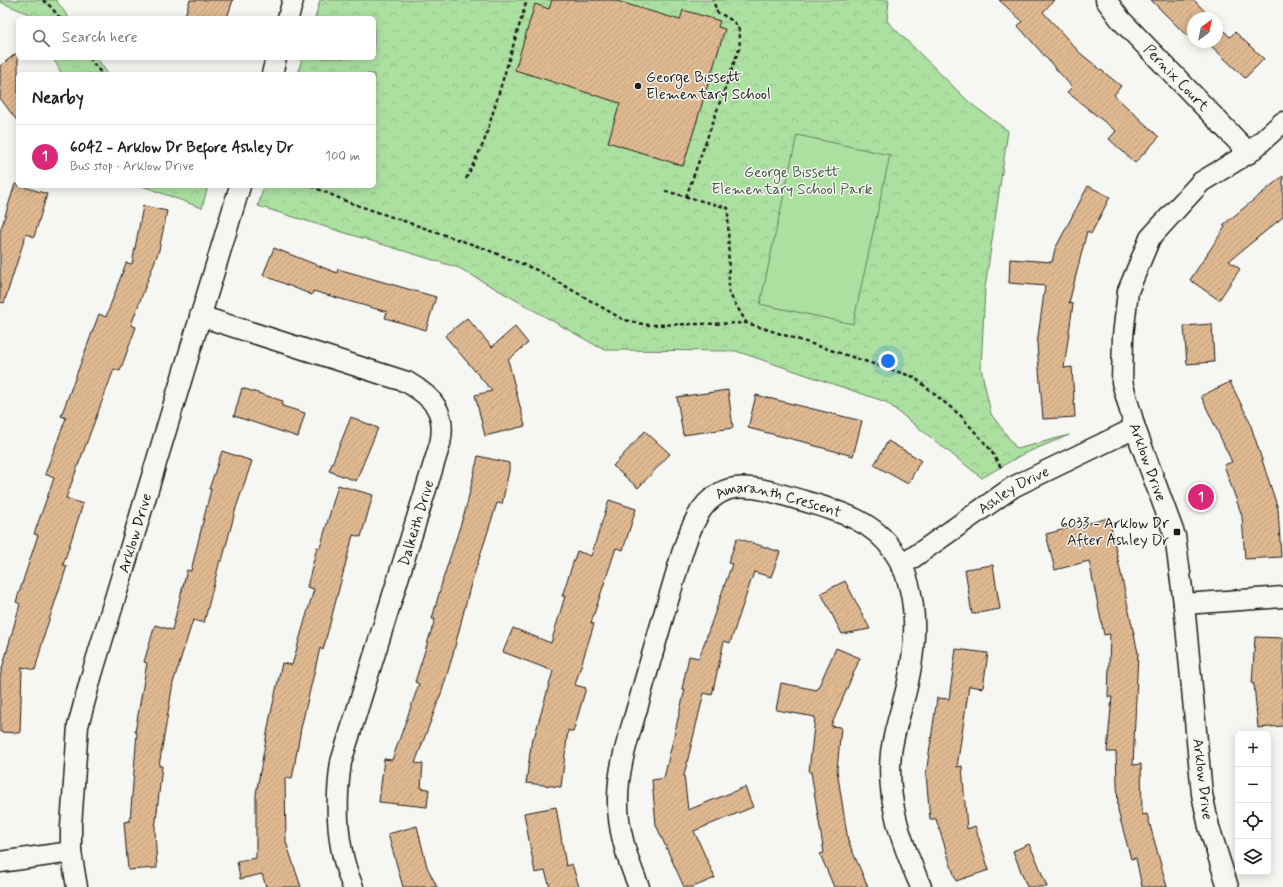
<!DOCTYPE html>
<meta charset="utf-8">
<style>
body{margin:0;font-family:Mynerve,sans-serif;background:#f6f6f6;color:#222}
.controls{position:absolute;right:12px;bottom:12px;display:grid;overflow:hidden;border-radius:6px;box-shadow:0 2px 10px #0003}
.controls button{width:36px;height:36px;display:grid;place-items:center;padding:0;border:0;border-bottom:1px solid #e0e0e0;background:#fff;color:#222;font:20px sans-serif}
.compass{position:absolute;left:1187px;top:12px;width:36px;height:36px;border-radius:50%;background:#fff;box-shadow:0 2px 10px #0003;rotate:33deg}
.you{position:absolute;left:888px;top:361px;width:14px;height:14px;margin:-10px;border:3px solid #fff;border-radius:50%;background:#1a73e8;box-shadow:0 0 0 6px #1a73e833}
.badge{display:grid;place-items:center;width:26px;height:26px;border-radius:50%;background:#db2777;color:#fff;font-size:13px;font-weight:700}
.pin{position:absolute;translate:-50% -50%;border:2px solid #fff;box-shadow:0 1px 4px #0006}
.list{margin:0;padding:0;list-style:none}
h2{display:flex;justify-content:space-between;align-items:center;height:52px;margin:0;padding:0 16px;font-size:17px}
h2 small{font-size:13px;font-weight:400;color:#767676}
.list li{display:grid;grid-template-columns:26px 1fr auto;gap:12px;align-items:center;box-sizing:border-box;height:64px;padding:0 16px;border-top:1px solid #e0e0e0}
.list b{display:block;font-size:15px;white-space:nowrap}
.list p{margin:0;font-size:13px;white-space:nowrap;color:#767676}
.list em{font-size:13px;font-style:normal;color:#767676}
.icon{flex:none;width:22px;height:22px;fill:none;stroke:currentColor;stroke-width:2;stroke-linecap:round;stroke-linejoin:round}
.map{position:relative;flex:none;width:1283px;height:887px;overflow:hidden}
.search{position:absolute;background:#fff;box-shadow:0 2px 10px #0003;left:16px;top:16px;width:360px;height:44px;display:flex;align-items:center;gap:10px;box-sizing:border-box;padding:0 14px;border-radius:6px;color:#767676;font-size:15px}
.panel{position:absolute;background:#fff;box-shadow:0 2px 10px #0003;left:16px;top:72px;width:360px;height:116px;border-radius:6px}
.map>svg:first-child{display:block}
.park{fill:url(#park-crowns);stroke:#647e5e}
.pitch{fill:#ace0a1;stroke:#647e5e}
.building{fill:url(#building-hatch);stroke:#1c1c1c}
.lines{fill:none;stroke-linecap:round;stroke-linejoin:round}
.street-casing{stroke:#1c1c1c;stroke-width:23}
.path{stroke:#1c1c1c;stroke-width:2.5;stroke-dasharray:4 3;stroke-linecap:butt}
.street{stroke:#f6f6f2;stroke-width:20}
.poi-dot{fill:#1c1c1c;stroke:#f6f6f2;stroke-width:1.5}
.labels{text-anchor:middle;stroke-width:3;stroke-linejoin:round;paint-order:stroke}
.poi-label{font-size:15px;fill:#1c1c1c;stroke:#f6f6f2;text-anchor:start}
.street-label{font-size:15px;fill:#1c1c1c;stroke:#f6f6f2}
.park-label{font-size:15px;fill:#475744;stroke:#f6f6f2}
</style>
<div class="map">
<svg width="1283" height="887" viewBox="0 0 1283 887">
<defs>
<pattern id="park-crowns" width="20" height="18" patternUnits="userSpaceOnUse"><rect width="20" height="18" fill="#ace0a1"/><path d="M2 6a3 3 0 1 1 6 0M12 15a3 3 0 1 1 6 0" fill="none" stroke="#93c08a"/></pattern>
<pattern id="building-hatch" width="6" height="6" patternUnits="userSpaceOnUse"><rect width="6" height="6" fill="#e0b991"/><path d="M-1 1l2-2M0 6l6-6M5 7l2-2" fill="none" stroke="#c09e7c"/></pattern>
</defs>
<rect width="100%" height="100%" fill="#f6f6f2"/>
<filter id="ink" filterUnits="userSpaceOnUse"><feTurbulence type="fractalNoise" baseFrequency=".025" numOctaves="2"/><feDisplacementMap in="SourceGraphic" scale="8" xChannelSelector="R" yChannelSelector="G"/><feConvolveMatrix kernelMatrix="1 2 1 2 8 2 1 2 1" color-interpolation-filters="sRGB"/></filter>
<g filter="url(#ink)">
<g class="park">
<path d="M0,0H56L69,18H31L29,14L0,2Z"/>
<path d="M320,0H889L887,21L970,103L1008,131L985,288L981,368L991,414L1017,449L1069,435L1021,455L982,478L886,402L736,351L604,350L459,268L258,206L264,186H374V74H298L302,58H374V18H315Z"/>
<path d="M53,58H97L108,74H62Z"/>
<path d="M142,186H208L202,208Z"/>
</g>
<path class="pitch" d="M797,135L890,155L853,324L760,304Z"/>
<g class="building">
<path d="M190,0H233L227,18H184Z"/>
<path d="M552,0H613L680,20L683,10L720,21L718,27L725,29L683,166L608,142L620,103L515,70L535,4L549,9Z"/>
<path d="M999,0H1054L1043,12L1080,53L1121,86L1114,95L1159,137L1135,163L1109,139L1116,131L1067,92L1072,87L1018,26L1022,21Z"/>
<path d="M1151,0H1194L1211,18H1193V30L1187,36Z"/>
<path d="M1217,24L1230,37L1235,32L1264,59L1245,78L1207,42H1217Z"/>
<path d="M18,52V122L0,98V66Z"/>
<path d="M1283,176V217L1229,261L1240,269L1219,300L1190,280L1225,227L1223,225Z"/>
<path d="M15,184L47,194L34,237L26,234L4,303L0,302V232Z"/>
<path d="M1088,186L1110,197L1091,234L1087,231L1069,303L1073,304L1064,368L1072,367L1075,417L1043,419L1037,344L1045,286L1009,283L1010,259L1052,262L1055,249Z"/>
<path d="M143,206L167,211L159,250L131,325L136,327L120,371L114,369L66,498L83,504L63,565L67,566L46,629L35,670L22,667L20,733L0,732V676L20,604L16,602L38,535L34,534L54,478L45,474L66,418L61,416L99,314L106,317L126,263L132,264Z"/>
<path d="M274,248L337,273L338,269L436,297L426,330L385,318L387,312L313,291L312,295L263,275Z"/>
<path d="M467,318L492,347L515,327L528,343L508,360L525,426L485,436L475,395L492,391L445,336Z"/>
<path d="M1212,324L1214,362L1187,364L1184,326Z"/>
<path d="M1230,382L1249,420L1278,509L1281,557L1245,559L1242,516L1224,465L1232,462L1201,396Z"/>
<path d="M242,388L283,401L282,406L305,413L298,437L234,416Z"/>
<path d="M728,390L733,428L683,435L677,397Z"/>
<path d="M756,395L862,421L853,456L812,445V444L748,428Z"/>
<path d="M351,417L378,428L356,481L329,471Z"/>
<path d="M645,431L670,454L638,488L613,466Z"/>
<path d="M888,441L921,460L908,484L874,465Z"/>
<path d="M222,451L252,461L236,508L222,561L220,560L204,623L193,620L173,683L159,766H162L155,830L157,868L128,870L124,822L130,821L137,733L135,732L147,663L144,662L155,625L172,630L187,570L191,571L211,489H209Z"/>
<path d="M478,456L509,463V471L502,504L497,503L470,587L452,658L442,691L415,763L423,764L421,788L429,789L427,807L379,802L384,759L392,760L419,684L415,682L435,619H432L443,579L466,508Z"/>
<path d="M338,485L373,495L361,537L353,535L323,650L320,648L301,728L292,779L285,778L286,842L301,887H266L262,874L240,879L237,861L256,858V794L270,717L282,663L292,665L314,589L307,587L317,547L320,548Z"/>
<path d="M609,500L636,509L623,550L616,548L591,623L594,624L575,685L586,688L573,732L568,730L561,787L526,783L532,738H534L553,671L503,652L513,628L551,643L565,596H562L577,551L591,556Z"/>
<path d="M1109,518L1138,653L1133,765L1141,764L1142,815L1147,814L1167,887H1142L1136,858L1131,859L1118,811L1116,752H1107L1112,697H1108L1110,634L1104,635L1089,561L1055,570L1046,534Z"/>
<path d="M737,538L780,552L771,577L754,572L730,643L724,641L712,695L704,693L684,775L688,810L745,787L753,807L694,831L715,878L693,887H684L656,825L652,780L664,778L685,689H682L689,656L699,658L732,564L728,563Z"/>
<path d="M993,565L1000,609L972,614L965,569Z"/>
<path d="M845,581L870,629L842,634L821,593Z"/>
<path d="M1255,637L1283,638V726L1258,728L1254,684H1252Z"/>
<path d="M836,648L860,658L831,726L841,727L837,770L848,841L868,887H834L820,854L824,853L811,772H809L815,717L776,710L781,683L817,690Z"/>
<path d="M956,649L988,653L983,688L969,686L957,767L962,766L967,829L975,826L989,870L956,881L936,819H930L926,774L937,698L949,699Z"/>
<path d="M556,807L566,866L572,864L579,887H550L545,871L535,873L524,813Z"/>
<path d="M417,826L427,867L437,887H403L388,834Z"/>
<path d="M1029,844L1037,861L1047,887H1027L1013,851Z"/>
</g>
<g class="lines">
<defs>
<g id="street">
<path id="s1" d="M1106,0L1120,19L1249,153"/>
<path d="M288,18L293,0"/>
<path d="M272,74L276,58"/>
<path d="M200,316L407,382C433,397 447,412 440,444L341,762C335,804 336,848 353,887"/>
<path id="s2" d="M901,566L1013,487L1135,428"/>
<path d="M1184,604L1283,597"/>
<path d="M0,862L71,852"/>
<path id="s3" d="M77,887L71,852V826L78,726L92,674L240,186"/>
<path id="s4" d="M639,887C627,859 617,829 618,799C618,766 629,736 638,705C648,668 659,631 670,594C678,569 684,540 697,517C702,507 711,498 720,493C742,479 781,495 804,501C838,511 873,520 894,552C919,588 917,641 908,682C903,706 894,729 891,753C886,801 902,844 921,887"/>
<path d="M1228,887L1209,827L1202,794L1184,604L1175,536L1135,428L1122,382L1123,336L1128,291L1150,238L1201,182L1249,153L1283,122"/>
</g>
</defs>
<use href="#street" class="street-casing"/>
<g class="path">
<path d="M43,0L50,6L60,18"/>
<path d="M89,58L102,74"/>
<path d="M466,179L484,142L527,0"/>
<path d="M311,186L348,202L483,248L539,271L624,320L648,325L747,323L914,377L961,416L990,449L1002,469"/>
<path d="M665,191L728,208L729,293L746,322"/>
<path d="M686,197L739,49C742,25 738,23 717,12L713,0"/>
</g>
<use href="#street" class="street"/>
</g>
</g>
<g class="poi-dot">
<circle cx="638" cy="86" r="4"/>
<rect x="1173" y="528" width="8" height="8" rx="2"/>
</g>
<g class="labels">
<g class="poi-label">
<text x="646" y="82">George Bissett<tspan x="646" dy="17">Elementary School</tspan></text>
<text x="1169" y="528" text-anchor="end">6033 - Arklow Dr<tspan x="1169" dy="17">After Ashley Dr</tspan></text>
</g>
<g class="street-label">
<text dy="5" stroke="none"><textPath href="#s1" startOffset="105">Pernix Court</textPath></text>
<text transform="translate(1148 462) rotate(70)" y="5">Arklow Drive</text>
<text dy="5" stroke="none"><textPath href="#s2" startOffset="136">Ashley Drive</textPath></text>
<text dy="5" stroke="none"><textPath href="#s4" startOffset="479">Amaranth Crescent</textPath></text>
<text transform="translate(416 523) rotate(-73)" y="5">Dalkeith Drive</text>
<text dy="5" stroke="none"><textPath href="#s3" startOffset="363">Arklow Drive</textPath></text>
<text transform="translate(1203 779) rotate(83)" y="5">Arklow Drive</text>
</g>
<g class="park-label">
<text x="792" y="177">George Bissett<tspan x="792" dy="17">Elementary School Park</tspan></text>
</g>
</g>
</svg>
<div class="controls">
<button>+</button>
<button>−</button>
<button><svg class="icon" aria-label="locate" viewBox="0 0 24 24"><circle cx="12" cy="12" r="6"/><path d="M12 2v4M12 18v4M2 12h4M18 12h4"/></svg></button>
<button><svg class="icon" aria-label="layers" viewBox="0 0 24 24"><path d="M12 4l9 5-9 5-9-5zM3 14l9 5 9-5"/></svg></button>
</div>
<svg class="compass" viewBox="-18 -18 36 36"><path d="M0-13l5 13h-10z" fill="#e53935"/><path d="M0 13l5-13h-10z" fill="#767676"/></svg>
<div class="you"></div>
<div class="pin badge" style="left:1201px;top:497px">1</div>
<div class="search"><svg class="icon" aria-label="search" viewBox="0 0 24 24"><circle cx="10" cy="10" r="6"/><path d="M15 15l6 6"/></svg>Search here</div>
<section class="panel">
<h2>Nearby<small></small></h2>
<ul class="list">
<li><span class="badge">1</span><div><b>6042 - Arklow Dr Before Ashley Dr</b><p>Bus stop · Arklow Drive</p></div><em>100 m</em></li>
</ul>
</section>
</div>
